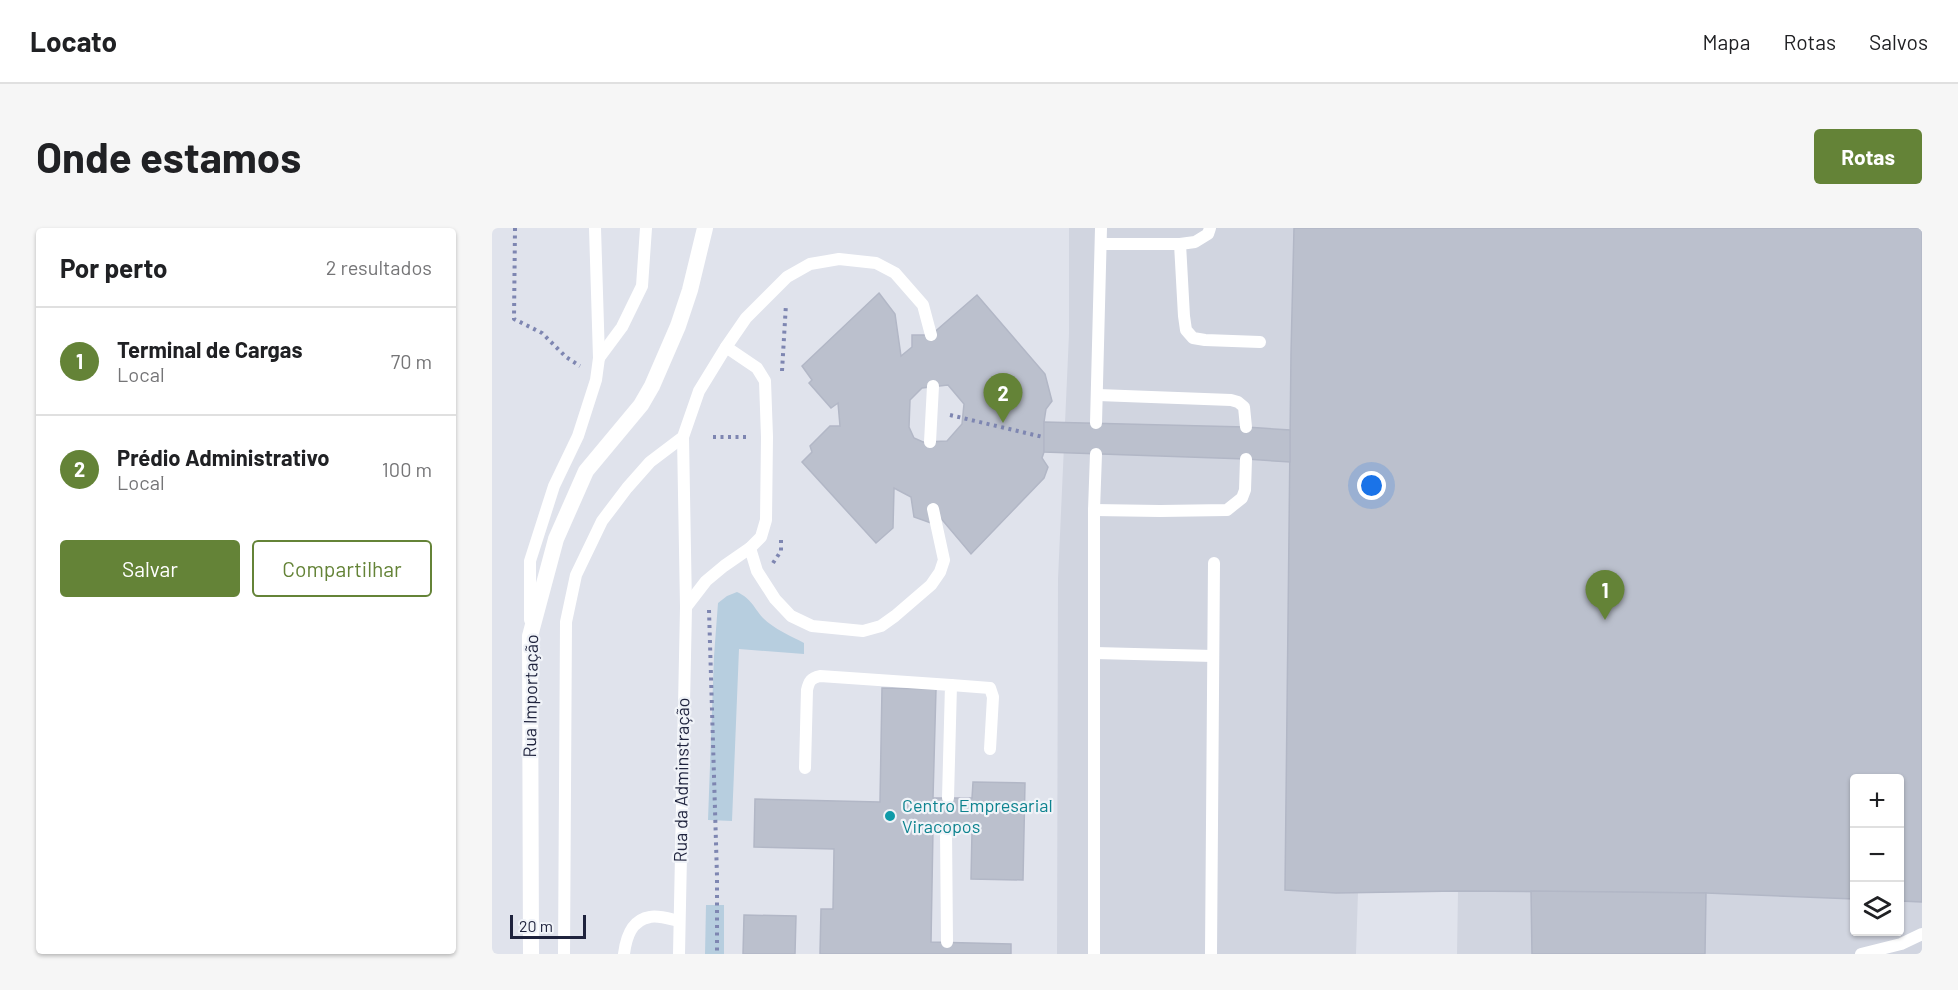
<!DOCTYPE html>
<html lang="pt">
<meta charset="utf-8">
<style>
body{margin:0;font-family:Barlow,sans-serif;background:#f6f6f6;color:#202124}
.controls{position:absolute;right:18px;bottom:18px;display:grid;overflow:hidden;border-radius:6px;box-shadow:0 2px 4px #0004}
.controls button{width:54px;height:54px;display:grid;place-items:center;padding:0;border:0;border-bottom:2px solid #e0e0e0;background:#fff;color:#202124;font:30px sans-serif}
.scale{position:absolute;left:18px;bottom:15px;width:76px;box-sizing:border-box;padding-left:6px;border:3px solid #1f233d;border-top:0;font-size:16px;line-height:21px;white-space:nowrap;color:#1f233d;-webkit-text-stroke:4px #f0f3f8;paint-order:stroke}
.you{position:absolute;left:880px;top:258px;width:21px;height:21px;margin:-15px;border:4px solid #fff;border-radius:50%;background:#1a73e8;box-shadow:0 0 0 9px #1a73e833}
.badge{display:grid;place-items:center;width:39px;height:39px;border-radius:50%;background:#648337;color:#fff;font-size:20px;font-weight:700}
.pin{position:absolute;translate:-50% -50px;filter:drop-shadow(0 2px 3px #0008)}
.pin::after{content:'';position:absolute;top:32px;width:21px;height:18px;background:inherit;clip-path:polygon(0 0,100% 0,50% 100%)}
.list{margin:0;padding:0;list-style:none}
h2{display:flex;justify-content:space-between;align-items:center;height:78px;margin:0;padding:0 24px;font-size:26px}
h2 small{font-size:20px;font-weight:400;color:#757577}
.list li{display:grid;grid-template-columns:39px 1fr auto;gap:18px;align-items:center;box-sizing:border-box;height:108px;padding:0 24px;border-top:2px solid #e0e0e0}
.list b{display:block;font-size:22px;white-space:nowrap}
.list p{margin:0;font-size:20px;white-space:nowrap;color:#757577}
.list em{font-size:20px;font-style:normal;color:#757577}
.actions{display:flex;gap:12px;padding:18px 24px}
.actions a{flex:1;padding:14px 0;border:2px solid #648337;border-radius:6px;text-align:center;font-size:21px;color:#648337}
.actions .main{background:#648337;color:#fff}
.icon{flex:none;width:33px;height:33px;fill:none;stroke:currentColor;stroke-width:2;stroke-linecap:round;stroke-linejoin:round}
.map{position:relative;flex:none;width:1430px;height:726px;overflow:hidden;border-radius:6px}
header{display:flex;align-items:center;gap:36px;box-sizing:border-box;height:84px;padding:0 30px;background:#fff;border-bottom:2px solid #e0e0e0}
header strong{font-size:28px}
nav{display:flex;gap:33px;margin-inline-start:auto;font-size:21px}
.intro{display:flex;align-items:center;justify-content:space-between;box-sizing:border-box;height:144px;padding:0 36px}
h1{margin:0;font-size:42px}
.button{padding:15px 27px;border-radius:6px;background:#648337;color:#fff;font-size:21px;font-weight:700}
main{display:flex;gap:36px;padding:0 36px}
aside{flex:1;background:#fff;border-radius:6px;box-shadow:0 2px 4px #0004}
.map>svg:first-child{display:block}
.built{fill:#d1d5e0;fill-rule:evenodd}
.green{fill:#b7cedf}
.building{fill:#bbc0cd;stroke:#b2b7c6;stroke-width:1.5;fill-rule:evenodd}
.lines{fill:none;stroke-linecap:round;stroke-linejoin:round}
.path{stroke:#7e86b1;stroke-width:4;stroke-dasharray:3 4.5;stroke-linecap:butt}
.service{stroke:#fff;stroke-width:12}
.minor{stroke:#fff;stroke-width:16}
.culture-dot{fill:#0f9aa8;stroke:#f0f3f8;stroke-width:2}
.labels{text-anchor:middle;stroke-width:4.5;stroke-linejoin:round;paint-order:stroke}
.street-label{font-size:18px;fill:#1f233d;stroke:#f0f3f8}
.culture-label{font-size:18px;fill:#0d838f;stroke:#f0f3f8;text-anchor:start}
</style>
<header>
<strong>Locato</strong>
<nav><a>Mapa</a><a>Rotas</a><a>Salvos</a></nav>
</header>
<div class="intro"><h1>Onde estamos</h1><a class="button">Rotas</a></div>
<main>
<aside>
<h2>Por perto<small>2 resultados</small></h2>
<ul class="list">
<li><span class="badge">1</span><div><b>Terminal de Cargas</b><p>Local</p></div><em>70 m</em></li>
<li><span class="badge">2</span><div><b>Prédio Administrativo</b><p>Local</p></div><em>100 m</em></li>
</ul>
<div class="actions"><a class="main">Salvar</a><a>Compartilhar</a></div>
</aside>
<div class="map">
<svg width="1430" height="726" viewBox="0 0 1430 726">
<rect width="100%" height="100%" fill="#e0e3ec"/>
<path class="built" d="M577,0H1430V726H965L966,663L866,664L864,726H565L566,351L577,106ZM1362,550H1408V704H1362Z"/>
<g class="green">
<path d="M245,364C260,371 261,379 271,390C282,401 299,408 312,415V426L247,421L240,593L216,592L222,428L226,375L235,368Z"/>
<path d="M214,677H232V726H213Z"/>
</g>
<g class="building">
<path d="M802,0H1430V674L1408,673V550H1362V671L1214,665L966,663L844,665L793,662L799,125Z"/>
<path d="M387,65L403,86L409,128L420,119V107H439L485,67L553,146L560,173L554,181L552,194V224L550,230L556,239L552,250L479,326L441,281L439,295L422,289L419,269L402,260L401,300L384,315L310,234L320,224L318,218L338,198H348L346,175L339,180L317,155L320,152L310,138ZM456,157L472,176L470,196L455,213L431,214L422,210L417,199L418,172L430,160Z"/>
<path d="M552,194L754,199L798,202V234L754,231L552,224Z"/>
<path d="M390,460L444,461L441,570H480L481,554L533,555L531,652L479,651L480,603L441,602L439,714L519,716V726H328L329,681H341L342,621L262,619L263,571L388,574Z"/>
<path d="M1039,663L1214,665L1213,726H1040Z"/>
<path d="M252,687L304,688L303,726H251Z"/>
</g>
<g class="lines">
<g class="path">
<path d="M23,0L22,91L50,105L74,129L88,138"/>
<path d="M290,143L294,76"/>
<path d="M458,187L551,209"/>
<path d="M221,209H256"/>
<path d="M281,335L289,323V312"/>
<path d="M217,382L225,648V726"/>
</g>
<g class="service">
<path d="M609,16H688L703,14L716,6L718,0"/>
<path d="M688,16L692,88L694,102L701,110L713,112L768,114"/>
<path d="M107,130L130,99L150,58L154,0"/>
<path d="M606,167L739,172L746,174L752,179L754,199"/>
<path d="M604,195L609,0"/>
<path d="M438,214L441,158"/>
<path d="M602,282L668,283L735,282L750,270L753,262L754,231"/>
<path d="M258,320L265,343L283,371L299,388L320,398L371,403L389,398L403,388L439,357L448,344L452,332L441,281"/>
<path d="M194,379L214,353L232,338L258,320L269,309L274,292L275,209L273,153L265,140L234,119"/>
<path d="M38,392V333L62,258L86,208L104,152L107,130L103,0"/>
<path d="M603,425L721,428"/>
<path d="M459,457L498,460L501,469L498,521"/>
<path d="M313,540L315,462C317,453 319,450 328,448L459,457L456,570"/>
<path d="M454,602L455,714"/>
<path d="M72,726L74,394L84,347L110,293L135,260L158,234L191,209L207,163L234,119L254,90L295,49L318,36L347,31L384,35L403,45L431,77L439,107"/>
<path d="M132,726C134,710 139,692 158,689C166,687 178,691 187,693"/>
<path d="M187,726L194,379L191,209"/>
<path d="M602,726V282L604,226"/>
<path d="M719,726L722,335"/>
<path d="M1369,726L1409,716L1430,706"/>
</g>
<path class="minor" d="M39,726L38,408L64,311L94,243L149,177L160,158L186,98L198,62L213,0"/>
</g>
<circle class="culture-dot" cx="398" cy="588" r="6"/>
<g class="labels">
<g class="street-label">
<text transform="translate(39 468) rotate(-89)" y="6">Rua Importação</text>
<text transform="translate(190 552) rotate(-89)" y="6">Rua da Adminstração</text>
</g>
<g class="culture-label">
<text x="410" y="584">Centro Empresarial<tspan x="410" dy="21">Viracopos</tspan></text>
</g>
</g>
</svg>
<div class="controls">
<button>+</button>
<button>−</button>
<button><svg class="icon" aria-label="layers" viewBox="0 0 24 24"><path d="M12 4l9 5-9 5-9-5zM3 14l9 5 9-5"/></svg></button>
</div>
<div class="scale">20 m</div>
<div class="you"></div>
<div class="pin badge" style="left:1113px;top:392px">1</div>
<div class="pin badge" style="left:511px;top:195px">2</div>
</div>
</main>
